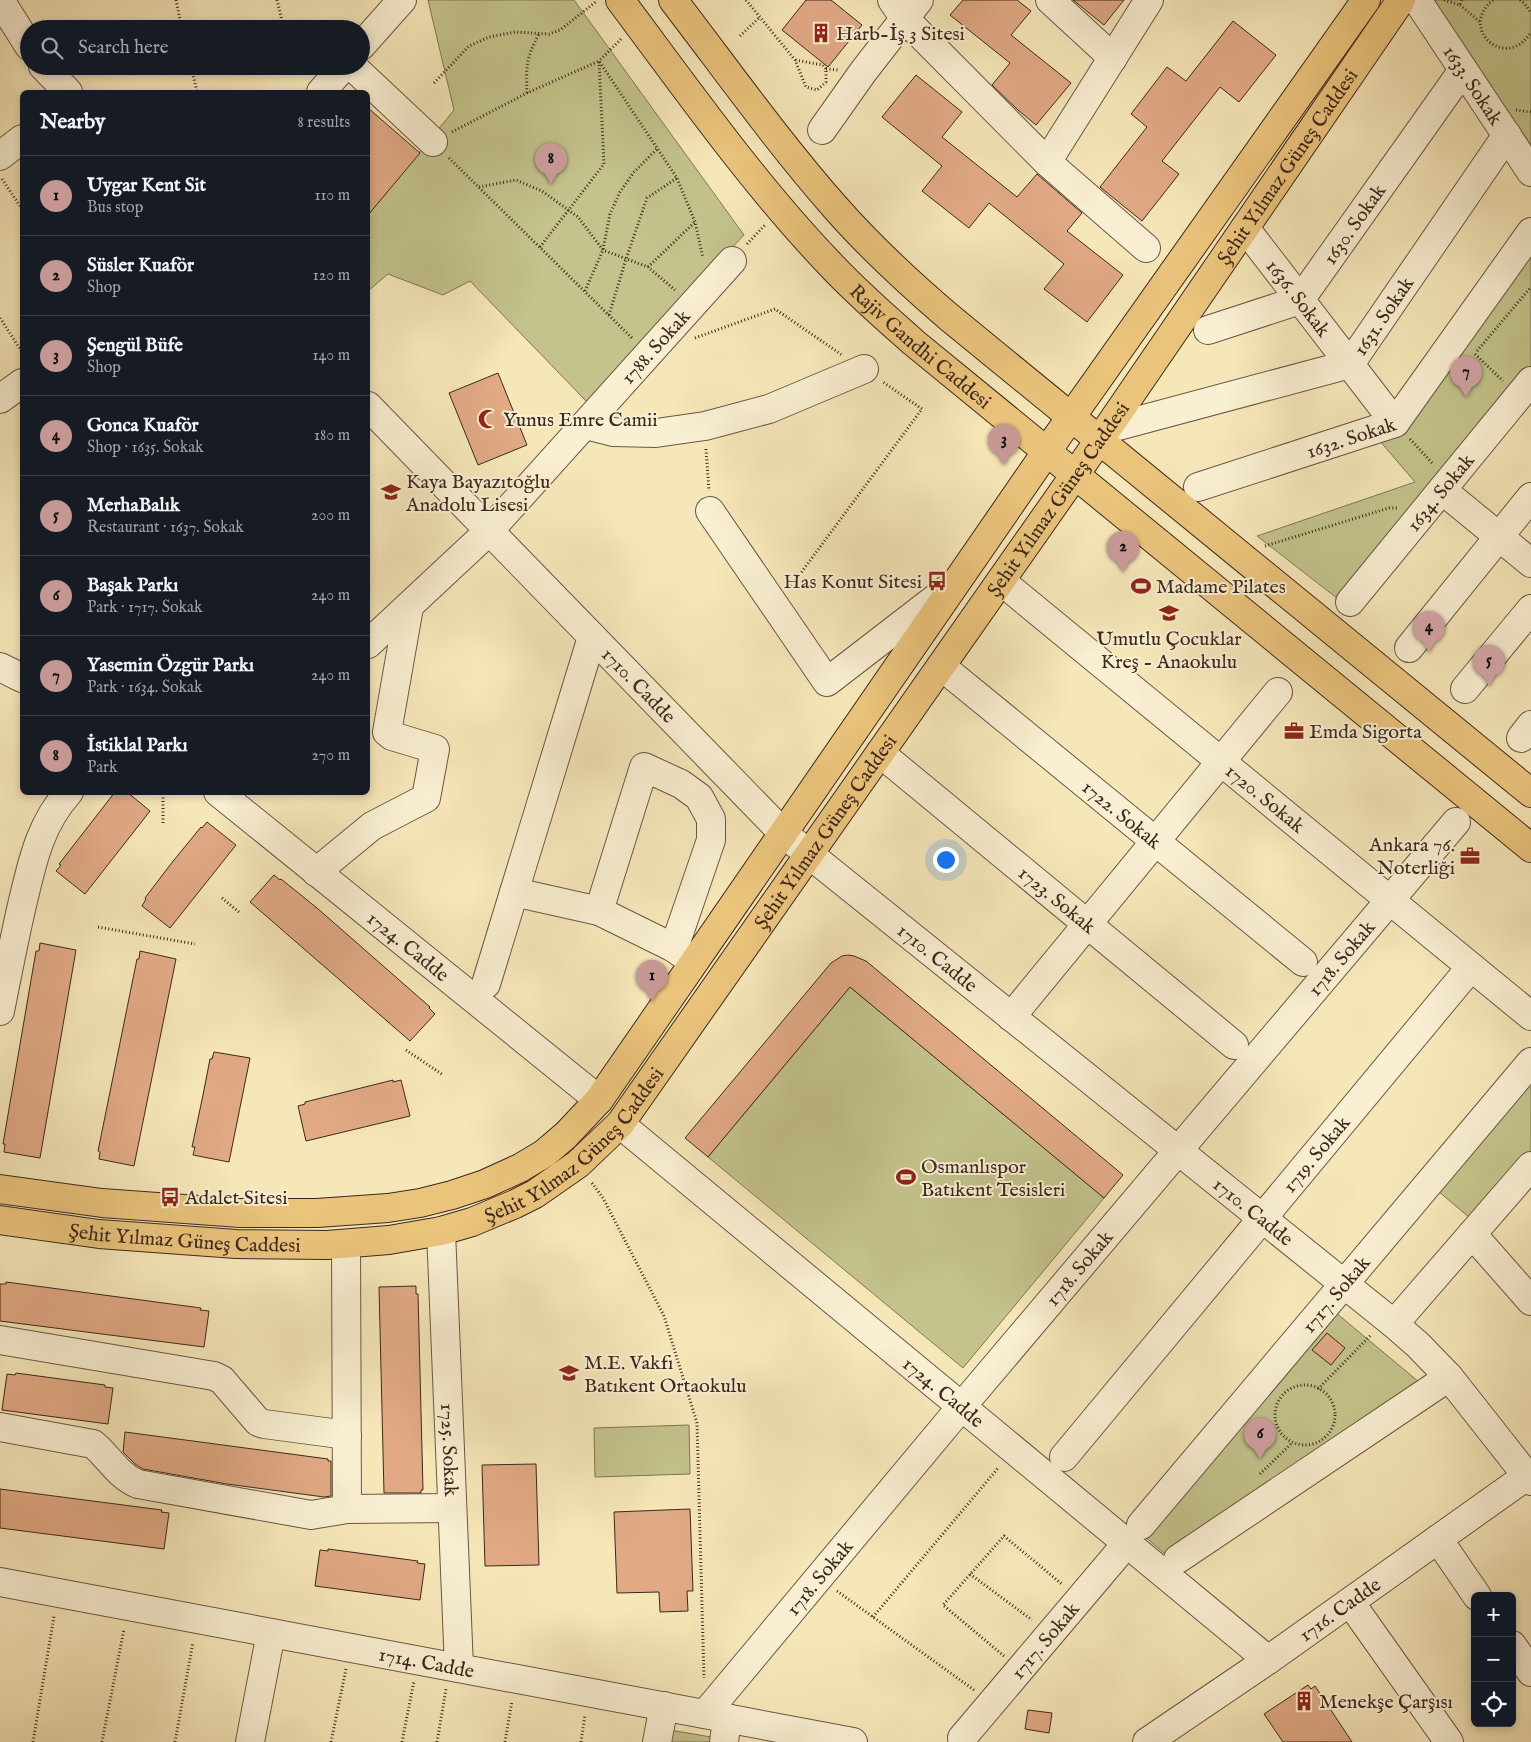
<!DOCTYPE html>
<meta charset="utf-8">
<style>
body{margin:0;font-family:"IM FELL English",serif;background:#242831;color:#f1f3f6}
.controls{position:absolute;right:15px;bottom:15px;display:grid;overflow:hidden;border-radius:8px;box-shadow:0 2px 8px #0003}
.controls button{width:45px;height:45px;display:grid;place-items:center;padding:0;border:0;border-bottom:1px solid #363941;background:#171b24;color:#f1f3f6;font:25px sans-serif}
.you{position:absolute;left:945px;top:859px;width:18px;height:18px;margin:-12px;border:4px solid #fff;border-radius:50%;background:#1a73e8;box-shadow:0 0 0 8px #1a73e833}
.badge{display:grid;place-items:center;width:32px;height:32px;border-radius:50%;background:#c59692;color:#111;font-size:16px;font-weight:700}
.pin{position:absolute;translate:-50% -41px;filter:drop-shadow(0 1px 2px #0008)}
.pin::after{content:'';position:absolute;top:26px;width:18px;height:15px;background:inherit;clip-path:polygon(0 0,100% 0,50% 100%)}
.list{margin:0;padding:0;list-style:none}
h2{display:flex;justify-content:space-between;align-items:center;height:65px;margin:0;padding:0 20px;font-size:21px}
h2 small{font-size:16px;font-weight:400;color:#9ea1a6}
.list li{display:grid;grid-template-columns:32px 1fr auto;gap:15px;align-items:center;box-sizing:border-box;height:80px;padding:0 20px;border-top:1px solid #363941}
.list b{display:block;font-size:19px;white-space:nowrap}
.list p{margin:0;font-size:16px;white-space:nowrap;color:#9ea1a6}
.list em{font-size:16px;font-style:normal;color:#9ea1a6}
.icon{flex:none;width:28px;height:28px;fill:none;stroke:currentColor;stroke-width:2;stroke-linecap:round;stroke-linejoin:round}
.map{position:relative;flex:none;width:1531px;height:1742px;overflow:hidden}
.search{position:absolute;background:#171b24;box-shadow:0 2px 8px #0003;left:20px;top:20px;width:350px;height:55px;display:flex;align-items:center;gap:12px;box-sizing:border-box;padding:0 18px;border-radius:28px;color:#9ea1a6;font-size:19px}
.panel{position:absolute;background:#171b24;box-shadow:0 2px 8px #0003;left:20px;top:90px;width:350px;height:705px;border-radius:8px}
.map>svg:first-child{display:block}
.green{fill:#c3c38b;stroke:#807654}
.building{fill:#e1aa85;stroke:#3c281e}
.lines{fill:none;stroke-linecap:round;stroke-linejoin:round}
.minor-casing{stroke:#6a5845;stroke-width:30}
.major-casing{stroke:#3c281e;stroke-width:30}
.path{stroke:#3c281e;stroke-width:3;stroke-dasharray:1 2.5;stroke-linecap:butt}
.minor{stroke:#f9efd2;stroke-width:28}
.major{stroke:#ebc47c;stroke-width:28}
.labels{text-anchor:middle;stroke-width:4;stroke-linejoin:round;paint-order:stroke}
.poi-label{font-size:20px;fill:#3c281e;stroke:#f9efd2;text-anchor:start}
.street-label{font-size:20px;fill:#3c281e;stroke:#f9efd2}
</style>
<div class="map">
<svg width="1531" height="1742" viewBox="0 0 1531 1742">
<rect width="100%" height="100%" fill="#f6e7b9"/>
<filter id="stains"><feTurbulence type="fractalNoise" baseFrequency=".004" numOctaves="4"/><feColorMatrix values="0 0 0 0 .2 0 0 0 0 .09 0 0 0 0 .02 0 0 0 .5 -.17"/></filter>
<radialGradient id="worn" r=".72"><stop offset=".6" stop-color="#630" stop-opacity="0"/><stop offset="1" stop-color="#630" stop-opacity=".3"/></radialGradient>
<g class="green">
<path d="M428,0H574L744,235L587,402L470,281L443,295L388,274L368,291V215L454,110Z"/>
<path d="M1430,0H1531V145Z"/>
<path d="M1531,240V370L1342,602L1257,536L1415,482L1379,440Z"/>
<path d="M850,987L1104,1198L963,1368L708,1157Z"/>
<path d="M1531,1070V1158L1476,1223L1432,1186Z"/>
<path d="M1335,1312L1419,1382L1170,1558L1143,1535Z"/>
<path d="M689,1425L690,1474L595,1477L594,1428Z"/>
<path d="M664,1729L717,1738L716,1742H662Z"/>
</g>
<g class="building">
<path d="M806,0H831L862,25L828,67L782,30Z"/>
<path d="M963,0H1017L1031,11L1011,35L1071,83L1036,125L1018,110L992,85L1010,63L950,15Z"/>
<path d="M1073,0H1124L1104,25Z"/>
<path d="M1233,21L1276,55L1239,102L1220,87L1162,161L1179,174L1142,221L1100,187L1147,127L1131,114L1167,67L1186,81Z"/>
<path d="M916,75L962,112L942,137L1017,197L1037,174L1082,213L1067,231L1123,275L1087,322L1044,289L1064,264L989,203L969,228L922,191L942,166L882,117Z"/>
<path d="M368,108L420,153L368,215Z"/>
<path d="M498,373L527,445L478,465L449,393Z"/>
<path d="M115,792H127L150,811L85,894L56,871L61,865L59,864Z"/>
<path d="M207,822L236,845L170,928L142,906L146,899L145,898L170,865L201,827L202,828Z"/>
<path d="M274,875L280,880L281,879L317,908L430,1007L429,1008L435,1014L410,1041L250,902Z"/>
<path d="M40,943L76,950L40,1158L4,1152L5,1144H3L36,951H39Z"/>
<path d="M140,951L176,959L134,1166L99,1159L100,1152L98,1151L137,959H139Z"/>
<path d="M848,955L854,956L866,961L1123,1175L1104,1198L850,987L708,1157L685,1138L831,963L842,956Z"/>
<path d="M214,1052L250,1058L229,1162L193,1155L195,1147H192L203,1095L210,1059H212Z"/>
<path d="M393,1080V1082L401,1080L410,1116L306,1141L298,1106L305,1104V1102Z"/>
<path d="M6,1282L201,1308L200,1310L209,1311L204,1347L0,1321V1284H6Z"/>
<path d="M416,1286V1294H418L423,1490H421V1493H384L379,1287Z"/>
<path d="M1327,1333L1345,1348L1331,1365L1312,1350Z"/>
<path d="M16,1373L105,1385V1387L113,1388L108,1424L2,1410L7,1374L15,1375Z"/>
<path d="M125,1432L328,1459V1461H331V1496L324,1497L227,1484L143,1469L135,1464L123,1452Z"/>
<path d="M536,1464L539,1565L485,1566L482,1465Z"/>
<path d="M0,1489L162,1510L161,1512L169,1513L164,1549L0,1528Z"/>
<path d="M690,1509L693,1591H687L688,1611L660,1612L659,1592L617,1593L614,1512Z"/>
<path d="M328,1549L418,1561L417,1563L425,1564L420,1600L315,1586L320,1550L328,1551Z"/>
<path d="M1308,1685L1311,1689L1315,1686L1352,1742H1283L1264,1714Z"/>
<path d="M1028,1710L1052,1713L1049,1733L1025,1729Z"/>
</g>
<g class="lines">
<defs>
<g id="minor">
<path d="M0,0L29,46"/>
<path d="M892,0L905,19L1047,162L1146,248"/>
<path d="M1050,0L1113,58"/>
<path id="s1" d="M1417,0L1531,172"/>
<path d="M361,46L402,0"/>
<path d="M43,66L68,92"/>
<path d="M352,66L433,142"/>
<path d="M321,92L344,66"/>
<path d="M822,130L863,72L919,0"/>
<path d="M0,156L22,139"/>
<path d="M1047,162L1149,0"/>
<path id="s2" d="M1245,228L1395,423"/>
<path id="s3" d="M1208,330L1300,300L1463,70"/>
<path d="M0,399L22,383"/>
<path id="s4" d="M368,406L784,834L1394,1324L1418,1345L1449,1377L1531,1481"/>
<path d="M586,425L613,432L656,433L705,426L769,409L864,369"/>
<path id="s5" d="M1107,429L1350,364L1507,135"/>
<path id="s6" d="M1198,487L1395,423L1531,232"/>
<path d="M1442,490L1531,563"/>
<path d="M710,511L827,682L949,588"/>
<path id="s7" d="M1001,581L1531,1016"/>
<path id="s8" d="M1350,602L1531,381"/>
<path id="s9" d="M368,644L489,531L732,261"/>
<path d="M1409,648L1531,497"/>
<path id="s10" d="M941,666L1303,962"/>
<path d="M0,667L22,678"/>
<path d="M1465,689L1531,609"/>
<path d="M1521,738L1531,725"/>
<path id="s11" d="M880,753L1234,1045"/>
<path id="s12" d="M218,792L599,1100"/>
<path d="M316,872L372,826L426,798L435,749L392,736L387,732L409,607"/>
<path d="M514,892L599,911L674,948L688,958"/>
<path d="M599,911L644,767L681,784L699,797L711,819V840L674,948"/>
<path d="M486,984L592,637"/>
<path d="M0,1011C7,976 14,940 22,905C32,864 39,825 69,792"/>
<path d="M1011,1017L1278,692"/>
<path id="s13" d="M620,1124L1268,1660"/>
<path id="s14" d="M441,1231L459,1668"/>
<path d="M1472,1234L1531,1301"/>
<path d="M346,1244L347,1509"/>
<path d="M1394,1324L1531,1166"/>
<path d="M0,1340L214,1376L222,1380L258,1422L264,1424L347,1435"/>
<path d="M0,1427L93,1444C108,1456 119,1477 138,1484L311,1515L347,1509L452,1508"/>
<path id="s15" d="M1064,1457L1471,967"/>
<path id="s16" d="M1141,1525L1531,1062"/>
<path d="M1438,1539L1477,1596"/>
<path d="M1178,1559L1449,1377"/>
<path id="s17" d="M0,1582L853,1742"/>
<path d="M1350,1602L1449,1742"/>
<path d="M1512,1645L1531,1672"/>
<path id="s18" d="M705,1714L962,1406L1456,822"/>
<path id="s19" d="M962,1738L1127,1543"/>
<path d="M250,1742L271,1633"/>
<path d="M657,1742L664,1706"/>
<path d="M724,1742L727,1718"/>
<path id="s20" d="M1147,1742L1268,1660L1531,1473"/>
</g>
<g id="major">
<path id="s21" d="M620,0C686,88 754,185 830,264C856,292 885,317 913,342L1531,848"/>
<path d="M673,0C726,69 777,141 835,207C870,247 909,283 950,318L1531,793"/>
<path d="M0,1189L102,1203L240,1213H317L388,1208L420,1203L452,1195L485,1184L520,1168L545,1153L566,1135L599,1100L1047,451L1366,0"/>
<path id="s22" d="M0,1220L99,1234L236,1244L327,1245L389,1240L441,1231L472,1222L515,1204L535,1194L578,1164L620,1124L1107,429L1401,0"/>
</g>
</defs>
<use href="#minor" class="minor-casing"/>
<use href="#major" class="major-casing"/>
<g class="path">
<path d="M176,0L182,29"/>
<path d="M277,0L284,29"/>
<path d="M746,0L795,60L806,87L817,90L826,82V69L823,65L795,60"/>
<path d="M1444,0L1460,5L1462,0"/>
<path d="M1493,0C1457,29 1507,72 1531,32"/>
<path d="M1520,0L1525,4L1531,13"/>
<path d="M1460,5L1480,22"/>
<path d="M740,36L760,17"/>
<path d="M191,66L197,92"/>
<path d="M826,69L838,70"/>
<path d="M434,83L469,46L489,37L515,32L549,34L560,30L597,1"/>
<path d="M527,93C526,66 526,58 539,34"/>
<path d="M1516,110L1531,112"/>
<path d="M452,132L527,93L599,61L677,178L695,222L703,258"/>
<path d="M449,158L633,339"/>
<path d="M2,179L22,209"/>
<path d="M479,187L516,180L542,191L578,217L603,250L648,267L675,290"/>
<path d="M747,244L765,225"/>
<path d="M540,247L604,164L599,61L621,39"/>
<path d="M648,267L695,222"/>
<path d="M585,291L603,250L610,214L620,192L634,172L657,149"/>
<path d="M609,315L626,259L647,198L677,178"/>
<path d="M0,318L22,352"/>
<path d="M695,338L775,309L842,355"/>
<path d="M1477,351L1531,287"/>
<path d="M1475,354L1503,381"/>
<path d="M1410,439L1433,464"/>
<path d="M706,449L709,491"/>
<path d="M1265,546L1389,508H1399"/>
<path d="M789,589L922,409L883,382"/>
<path d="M163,823V792"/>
<path d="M222,898L240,913"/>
<path d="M98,927L195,944"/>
<path d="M406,1050L443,1075"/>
<path d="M592,1183L603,1198L664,1316L697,1423L704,1678"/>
<circle cx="1305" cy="1415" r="30"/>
<path d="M1318,1389L1372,1334"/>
<path d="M1260,1474L1292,1443"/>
<path d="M970,1574L1032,1620"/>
<path d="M837,1591L974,1690"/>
<path d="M873,1617L999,1467"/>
<path d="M1004,1656L943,1605L1004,1536L1063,1585"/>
<path d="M33,1742L54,1616"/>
<path d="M102,1742L124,1629"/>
<path d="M175,1742L193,1642"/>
<path d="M331,1742L346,1669"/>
<path d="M402,1742L414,1681"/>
<path d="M437,1742L446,1689"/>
<path d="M505,1742L512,1701"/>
<path d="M581,1742L585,1715"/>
</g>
<use href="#minor" class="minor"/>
<use href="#major" class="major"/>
</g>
<defs>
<symbol id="building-bare" viewBox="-9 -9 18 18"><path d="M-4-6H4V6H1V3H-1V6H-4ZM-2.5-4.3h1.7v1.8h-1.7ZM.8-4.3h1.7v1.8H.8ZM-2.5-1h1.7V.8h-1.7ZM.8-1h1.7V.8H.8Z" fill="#8f2418" stroke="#f9efd2" stroke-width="2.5" paint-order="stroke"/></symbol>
<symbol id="mosque-bare" viewBox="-9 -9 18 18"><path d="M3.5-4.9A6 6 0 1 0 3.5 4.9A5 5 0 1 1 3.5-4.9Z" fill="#8f2418" stroke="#f9efd2" stroke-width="2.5" paint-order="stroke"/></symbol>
<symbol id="school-bare" viewBox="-9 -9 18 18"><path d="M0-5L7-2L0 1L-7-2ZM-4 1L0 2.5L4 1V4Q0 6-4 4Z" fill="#8f2418" stroke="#f9efd2" stroke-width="2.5" paint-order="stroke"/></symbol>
<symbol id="bus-bare" viewBox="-9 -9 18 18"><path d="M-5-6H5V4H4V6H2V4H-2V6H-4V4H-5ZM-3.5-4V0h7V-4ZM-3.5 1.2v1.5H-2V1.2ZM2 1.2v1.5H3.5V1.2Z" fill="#8f2418" stroke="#f9efd2" stroke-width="2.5" paint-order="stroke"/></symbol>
<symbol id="stadium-bare" viewBox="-9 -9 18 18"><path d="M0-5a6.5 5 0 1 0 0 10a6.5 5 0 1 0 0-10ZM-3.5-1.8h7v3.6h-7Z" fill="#8f2418" stroke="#f9efd2" stroke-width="2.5" paint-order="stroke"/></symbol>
<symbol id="office-bare" viewBox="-9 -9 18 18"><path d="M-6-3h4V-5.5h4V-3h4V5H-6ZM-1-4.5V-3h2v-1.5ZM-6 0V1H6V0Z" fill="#8f2418" stroke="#f9efd2" stroke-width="2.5" paint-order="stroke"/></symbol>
</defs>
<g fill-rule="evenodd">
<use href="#building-bare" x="807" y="19" width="28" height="28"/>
<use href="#mosque-bare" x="474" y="405" width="28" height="28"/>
<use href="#school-bare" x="377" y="478" width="28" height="28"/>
<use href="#bus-bare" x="923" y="567" width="28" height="28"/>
<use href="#stadium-bare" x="1127" y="572" width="28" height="28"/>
<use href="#school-bare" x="1155" y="599" width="28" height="28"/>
<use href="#office-bare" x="1280" y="717" width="28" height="28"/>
<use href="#office-bare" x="1456" y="842" width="28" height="28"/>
<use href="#stadium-bare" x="892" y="1163" width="28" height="28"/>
<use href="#bus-bare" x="156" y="1183" width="28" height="28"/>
<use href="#school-bare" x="555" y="1359" width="28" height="28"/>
<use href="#building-bare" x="1290" y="1687" width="28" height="28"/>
</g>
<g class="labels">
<g class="poi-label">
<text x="836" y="40">Harb-İş 3 Sitesi</text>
<text x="503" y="426">Yunus Emre Camii</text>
<text x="406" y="488">Kaya Bayazıtoğlu<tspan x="406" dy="23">Anadolu Lisesi</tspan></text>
<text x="922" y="588" text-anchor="end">Has Konut Sitesi</text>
<text x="1156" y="593">Madame Pilates</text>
<text x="1169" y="645" text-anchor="middle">Umutlu Çocuklar<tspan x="1169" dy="23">Kreş - Anaokulu</tspan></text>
<text x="1309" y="738">Emda Sigorta</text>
<text x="1455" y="851" text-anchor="end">Ankara 76.<tspan x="1455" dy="23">Noterliği</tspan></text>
<text x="921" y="1173">Osmanlıspor<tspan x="921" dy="23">Batıkent Tesisleri</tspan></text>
<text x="185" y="1204">Adalet Sitesi</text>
<text x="584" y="1369">M.E. Vakfı<tspan x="584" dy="23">Batıkent Ortaokulu</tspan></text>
<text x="1319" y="1708">Menekşe Çarşısı</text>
</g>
<g class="street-label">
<text dy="7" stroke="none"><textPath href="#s1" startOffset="102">1633. Sokak</textPath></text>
<text dy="7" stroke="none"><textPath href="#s22" startOffset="1822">Şehit Yılmaz Güneş Caddesi</textPath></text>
<text dy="7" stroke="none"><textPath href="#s3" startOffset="190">1630. Sokak</textPath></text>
<text dy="7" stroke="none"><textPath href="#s2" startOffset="88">1636. Sokak</textPath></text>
<text dy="7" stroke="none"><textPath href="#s5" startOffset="310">1631. Sokak</textPath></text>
<text dy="7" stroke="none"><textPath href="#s21" startOffset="460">Rajiv Gandhi Caddesi</textPath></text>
<text dy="7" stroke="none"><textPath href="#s9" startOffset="414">1788. Sokak</textPath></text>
<text dy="7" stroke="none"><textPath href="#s6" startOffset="161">1632. Sokak</textPath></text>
<text dy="7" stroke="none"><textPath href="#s8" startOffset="142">1634. Sokak</textPath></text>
<text dy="7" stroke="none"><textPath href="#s22" startOffset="1418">Şehit Yılmaz Güneş Caddesi</textPath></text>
<text dy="7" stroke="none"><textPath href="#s4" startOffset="389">1710. Cadde</textPath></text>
<text dy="7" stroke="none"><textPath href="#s7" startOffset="342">1720. Sokak</textPath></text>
<text dy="7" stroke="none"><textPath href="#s10" startOffset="234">1722. Sokak</textPath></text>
<text dy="7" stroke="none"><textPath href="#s22" startOffset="1012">Şehit Yılmaz Güneş Caddesi</textPath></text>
<text dy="7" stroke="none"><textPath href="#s11" startOffset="230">1723. Sokak</textPath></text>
<text dy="7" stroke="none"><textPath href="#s12" startOffset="245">1724. Cadde</textPath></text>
<text dy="7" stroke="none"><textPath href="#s4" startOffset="794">1710. Cadde</textPath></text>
<text dy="7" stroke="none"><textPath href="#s18" startOffset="988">1718. Sokak</textPath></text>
<text dy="7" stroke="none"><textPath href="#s22" startOffset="606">Şehit Yılmaz Güneş Caddesi</textPath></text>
<text dy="7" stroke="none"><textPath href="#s15" startOffset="394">1719. Sokak</textPath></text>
<text dy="7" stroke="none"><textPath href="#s4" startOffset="1199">1710. Cadde</textPath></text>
<text dy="7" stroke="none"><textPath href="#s22" startOffset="186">Şehit Yılmaz Güneş Caddesi</textPath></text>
<text dy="7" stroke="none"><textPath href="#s18" startOffset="582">1718. Sokak</textPath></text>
<text dy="7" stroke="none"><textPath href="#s16" startOffset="302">1717. Sokak</textPath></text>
<text dy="7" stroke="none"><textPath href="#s13" startOffset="420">1724. Cadde</textPath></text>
<text dy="7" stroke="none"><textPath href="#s14" startOffset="219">1725. Sokak</textPath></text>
<text dy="7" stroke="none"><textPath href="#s18" startOffset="178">1718. Sokak</textPath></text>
<text dy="7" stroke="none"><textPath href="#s20" startOffset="234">1716. Cadde</textPath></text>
<text dy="7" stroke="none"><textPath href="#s19" startOffset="128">1717. Sokak</textPath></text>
<text dy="7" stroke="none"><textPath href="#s17" startOffset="434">1714. Cadde</textPath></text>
</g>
</g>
<rect width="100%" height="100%" filter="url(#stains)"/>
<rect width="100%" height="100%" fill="url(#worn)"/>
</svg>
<div class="controls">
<button>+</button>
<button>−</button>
<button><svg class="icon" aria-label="locate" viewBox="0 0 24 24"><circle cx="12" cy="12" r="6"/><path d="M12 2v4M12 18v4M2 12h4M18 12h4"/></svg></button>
</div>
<div class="you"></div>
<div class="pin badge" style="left:652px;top:1001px">1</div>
<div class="pin badge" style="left:1123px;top:572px">2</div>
<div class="pin badge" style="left:1004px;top:465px">3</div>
<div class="pin badge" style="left:1429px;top:652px">4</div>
<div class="pin badge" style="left:1489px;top:686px">5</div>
<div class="pin badge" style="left:1260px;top:1459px">6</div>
<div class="pin badge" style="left:1466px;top:397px">7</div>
<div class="pin badge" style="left:551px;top:184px">8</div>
<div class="search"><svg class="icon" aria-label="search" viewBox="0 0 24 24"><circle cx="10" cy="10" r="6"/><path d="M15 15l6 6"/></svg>Search here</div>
<section class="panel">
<h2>Nearby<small>8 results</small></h2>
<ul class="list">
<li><span class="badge">1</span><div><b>Uygar Kent Sit</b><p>Bus stop</p></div><em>110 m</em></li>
<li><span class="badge">2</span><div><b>Süsler Kuaför</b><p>Shop</p></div><em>120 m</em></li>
<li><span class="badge">3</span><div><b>Şengül Büfe</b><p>Shop</p></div><em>140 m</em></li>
<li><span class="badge">4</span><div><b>Gonca Kuaför</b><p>Shop · 1635. Sokak</p></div><em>180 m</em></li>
<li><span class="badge">5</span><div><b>MerhaBalık</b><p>Restaurant · 1637. Sokak</p></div><em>200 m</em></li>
<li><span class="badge">6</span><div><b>Başak Parkı</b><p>Park · 1717. Sokak</p></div><em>240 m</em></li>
<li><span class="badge">7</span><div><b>Yasemin Özgür Parkı</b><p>Park · 1634. Sokak</p></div><em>240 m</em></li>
<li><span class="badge">8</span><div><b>İstiklal Parkı</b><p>Park</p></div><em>270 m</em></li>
</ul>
</section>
</div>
